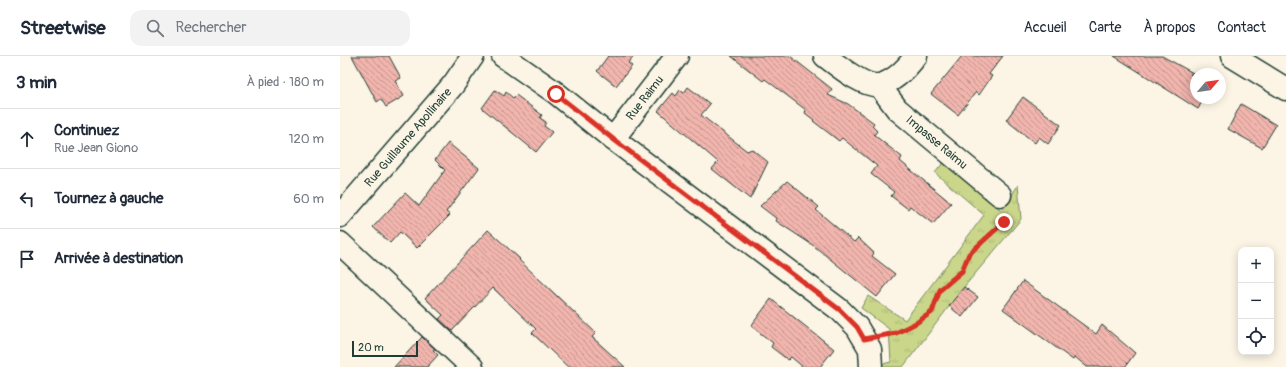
<!DOCTYPE html>
<html lang="fr">
<meta charset="utf-8">
<style>
body{margin:0;font-family:Pangolin,sans-serif;background:#f2f2f3;color:#1f2937}
.controls{position:absolute;right:12px;bottom:12px;display:grid;overflow:hidden;border-radius:8px;box-shadow:0 2px 10px #0003}
.controls button{width:36px;height:36px;display:grid;place-items:center;padding:0;border:0;border-bottom:1px solid #e0e1e3;background:#fff;color:#1f2937;font:20px sans-serif}
.compass{position:absolute;left:850px;top:12px;width:36px;height:36px;border-radius:50%;background:#fff;box-shadow:0 2px 10px #0003;rotate:61deg}
.scale{position:absolute;left:12px;bottom:10px;width:66px;box-sizing:border-box;padding-left:4px;border:2px solid #1f3d34;border-top:0;font-size:11px;line-height:14px;white-space:nowrap;color:#1f3d34;-webkit-text-stroke:3px #fcf5e5;paint-order:stroke}
.stop{position:absolute;width:12px;height:12px;margin:-9px;border:3px solid #d93025;border-radius:50%;background:#fff}
.stop.end{background:#d93025;border-color:#fff;box-shadow:0 1px 4px #0008}
.list{margin:0;padding:0;list-style:none}
h2{display:flex;justify-content:space-between;align-items:center;height:52px;margin:0;padding:0 16px;font-size:17px}
h2 small{font-size:13px;font-weight:400;color:#747a83}
.list li{display:grid;grid-template-columns:26px 1fr auto;gap:12px;align-items:center;box-sizing:border-box;height:60px;padding:0 16px;border-top:1px solid #e0e1e3}
.list b{display:block;font-size:15px;white-space:nowrap}
.list p{margin:0;font-size:13px;white-space:nowrap;color:#747a83}
.list em{font-size:13px;font-style:normal;color:#747a83}
.icon{flex:none;width:22px;height:22px;fill:none;stroke:currentColor;stroke-width:2;stroke-linecap:round;stroke-linejoin:round}
.map{position:relative;flex:none;width:946px;height:311px;overflow:hidden}
header{display:flex;align-items:center;gap:24px;box-sizing:border-box;height:56px;padding:0 20px;background:#fff;border-bottom:1px solid #e0e1e3}
header strong{font-size:19px}
nav{display:flex;gap:22px;margin-inline-start:auto;font-size:14px}
.search{width:280px;height:36px;background:#f2f2f3;display:flex;align-items:center;gap:10px;box-sizing:border-box;padding:0 14px;border-radius:12px;color:#747a83;font-size:15px}
main{display:flex}
aside{flex:1;background:#fff}
.map>svg:first-child{display:block}
.grass{fill:url(#grass-tufts);stroke:#748a5f}
.building{fill:url(#building-back-hatch);stroke:#1f3d34}
.lines{fill:none;stroke-linecap:round;stroke-linejoin:round}
.minor-casing{stroke:#1f3d34;stroke-width:25}
.path{stroke:#1f3d34;stroke-width:2.5;stroke-dasharray:3 3;stroke-linecap:butt}
.minor{stroke:#fcf5e5;stroke-width:22}
.route{stroke:#d93025;stroke-width:5}
.labels{text-anchor:middle;stroke-width:3.5;stroke-linejoin:round;paint-order:stroke}
.street-label{font-size:12px;fill:#1f3d34;stroke:#fcf5e5}
</style>
<header>
<strong>Streetwise</strong>
<div class="search"><svg class="icon" aria-label="search" viewBox="0 0 24 24"><circle cx="10" cy="10" r="6"/><path d="M15 15l6 6"/></svg>Rechercher</div>
<nav><a>Accueil</a><a>Carte</a><a>À propos</a><a>Contact</a></nav>
</header>
<main>
<aside>
<h2>3 min<small>À pied · 180 m</small></h2>
<ul class="list">
<li><svg class="icon" aria-label="ahead" viewBox="0 0 24 24"><path d="M12 20V5M6 11l6-6 6 6"/></svg><div><b>Continuez</b><p>Rue Jean Giono</p></div><em>120 m</em></li>
<li><svg class="icon" aria-label="left" viewBox="0 0 24 24"><path d="M17 20v-9H6M10 6l-5 5 5 5"/></svg><div><b>Tournez à gauche</b></div><em>60 m</em></li>
<li><svg class="icon" aria-label="arrive" viewBox="0 0 24 24"><path d="M6 21V4h12l-3 4 3 4H6"/></svg><div><b>Arrivée à destination</b></div></li>
</ul>
</aside>
<div class="map">
<svg width="946" height="311" viewBox="0 0 946 311">
<defs>
<pattern id="grass-tufts" width="24" height="20" patternUnits="userSpaceOnUse"><rect width="24" height="20" fill="#cad68a"/><path d="M3 7l-1-3M5 7V3M7 7l1-3M15 17l-1-3M17 17v-4M19 17l1-3" fill="none" stroke="#adb978"/></pattern>
<pattern id="building-back-hatch" width="6" height="6" patternUnits="userSpaceOnUse"><rect width="6" height="6" fill="#f1b5ae"/><path d="M-1 5l2 2M0 0l6 6M5-1l2 2" fill="none" stroke="#c3948e"/></pattern>
</defs>
<rect width="100%" height="100%" fill="#fcf5e5"/>
<filter id="ink" filterUnits="userSpaceOnUse"><feTurbulence type="fractalNoise" baseFrequency=".025" numOctaves="2"/><feDisplacementMap in="SourceGraphic" scale="8" xChannelSelector="R" yChannelSelector="G"/><feConvolveMatrix kernelMatrix="1 2 1 2 8 2 1 2 1" color-interpolation-filters="sRGB"/></filter>
<g filter="url(#ink)">
<path class="grass" d="M603,107L661,154L664,152L678,129L681,163L624,231L563,311H535V310L551,306L549,273L521,252L528,240L565,264L644,159L595,117Z"/>
<g class="building">
<path d="M12,0H49L61,22L55,25L64,40L46,51L41,43L37,46Z"/>
<path d="M268,0H294L288,7L292,10L276,30L257,15Z"/>
<path d="M391,0H450L492,33L488,39L508,48L534,67L532,70L537,75L534,79L562,101L560,105L611,147L593,168L570,150L568,153L551,140L554,136L531,118L537,110L502,82L499,85L473,65L474,64L465,57L466,54L425,23L423,25Z"/>
<path d="M622,0H663L649,18L652,20L639,39L636,36L618,59L591,38Z"/>
<path d="M774,0H822L855,18H850L856,22V42H864L858,53Z"/>
<path d="M348,31L370,48L361,59L407,95L412,93L428,106L410,143L372,113L378,106L318,55L333,37L336,40L340,34L344,37Z"/>
<path d="M155,34L164,40L166,36L173,42L176,39L202,59L200,62L206,66L204,70L212,76L196,96L142,52Z"/>
<path d="M683,41L721,69L708,88L699,81L695,87L666,64Z"/>
<path d="M901,48L936,69L922,92L888,73Z"/>
<path d="M108,87L139,112L106,156L110,159L77,192L60,176L50,187L33,171L65,137L79,150L105,114L95,104Z"/>
<path d="M447,125L479,151L476,154L514,186L518,182L534,197L532,200L555,218L537,241L474,190L436,165L437,163L420,150Z"/>
<path d="M148,174L180,203L179,204L256,277L252,281L285,311H228L192,277L196,273L153,232L112,275L99,263L103,259L85,242Z"/>
<path d="M683,225L756,278L762,269L795,297L785,311H747L735,301L733,304L663,253Z"/>
<path d="M624,231L638,241L622,261L609,250Z"/>
<path d="M431,243L494,293L480,311H463L451,301L448,304L431,291L433,287L411,270Z"/>
<path d="M82,281L95,293L93,294L98,299L87,311H54Z"/>
</g>
<g class="lines">
<defs>
<g id="minor">
<path d="M163,0L216,37L273,83L500,254L517,271L530,293L531,311"/>
<path d="M485,0C497,9 524,32 540,29C555,25 567,12 576,0"/>
<path d="M892,0L946,33"/>
<path id="s1" d="M539,29L557,53L660,139"/>
<path id="s2" d="M273,83L337,0"/>
<path id="s3" d="M0,160L113,29L133,0"/>
<path d="M0,187L132,311"/>
</g>
</defs>
<use href="#minor" class="minor-casing"/>
<path class="path" d="M546,279L557,277L576,267L592,256L600,234L622,215L629,198L664,166L663,159"/>
<use href="#minor" class="minor"/>
</g>
</g>
<g class="lines" filter="url(#ink)">
<path class="route" d="M216,38L273,83L500,254L517,271L524,283L556,277L576,267L592,256L600,234L622,215L629,198L664,166"/>
</g>
<g class="labels">
<g class="street-label">
<text dy="4" stroke="none"><textPath href="#s2" startOffset="52">Rue Raimu</textPath></text>
<text dy="4" stroke="none"><textPath href="#s3" startOffset="104">Rue Guillaume Apollinaire</textPath></text>
<text dy="4" stroke="none"><textPath href="#s1" startOffset="82">Impasse Raimu</textPath></text>
</g>
</g>
</svg>
<div class="controls">
<button>+</button>
<button>−</button>
<button><svg class="icon" aria-label="locate" viewBox="0 0 24 24"><circle cx="12" cy="12" r="6"/><path d="M12 2v4M12 18v4M2 12h4M18 12h4"/></svg></button>
</div>
<svg class="compass" viewBox="-18 -18 36 36"><path d="M0-13l5 13h-10z" fill="#e53935"/><path d="M0 13l5-13h-10z" fill="#747a83"/></svg>
<div class="scale">20 m</div>
<div class="stop" style="left:216px;top:38px"></div>
<div class="stop end" style="left:664px;top:166px"></div>
</div>
</main>
